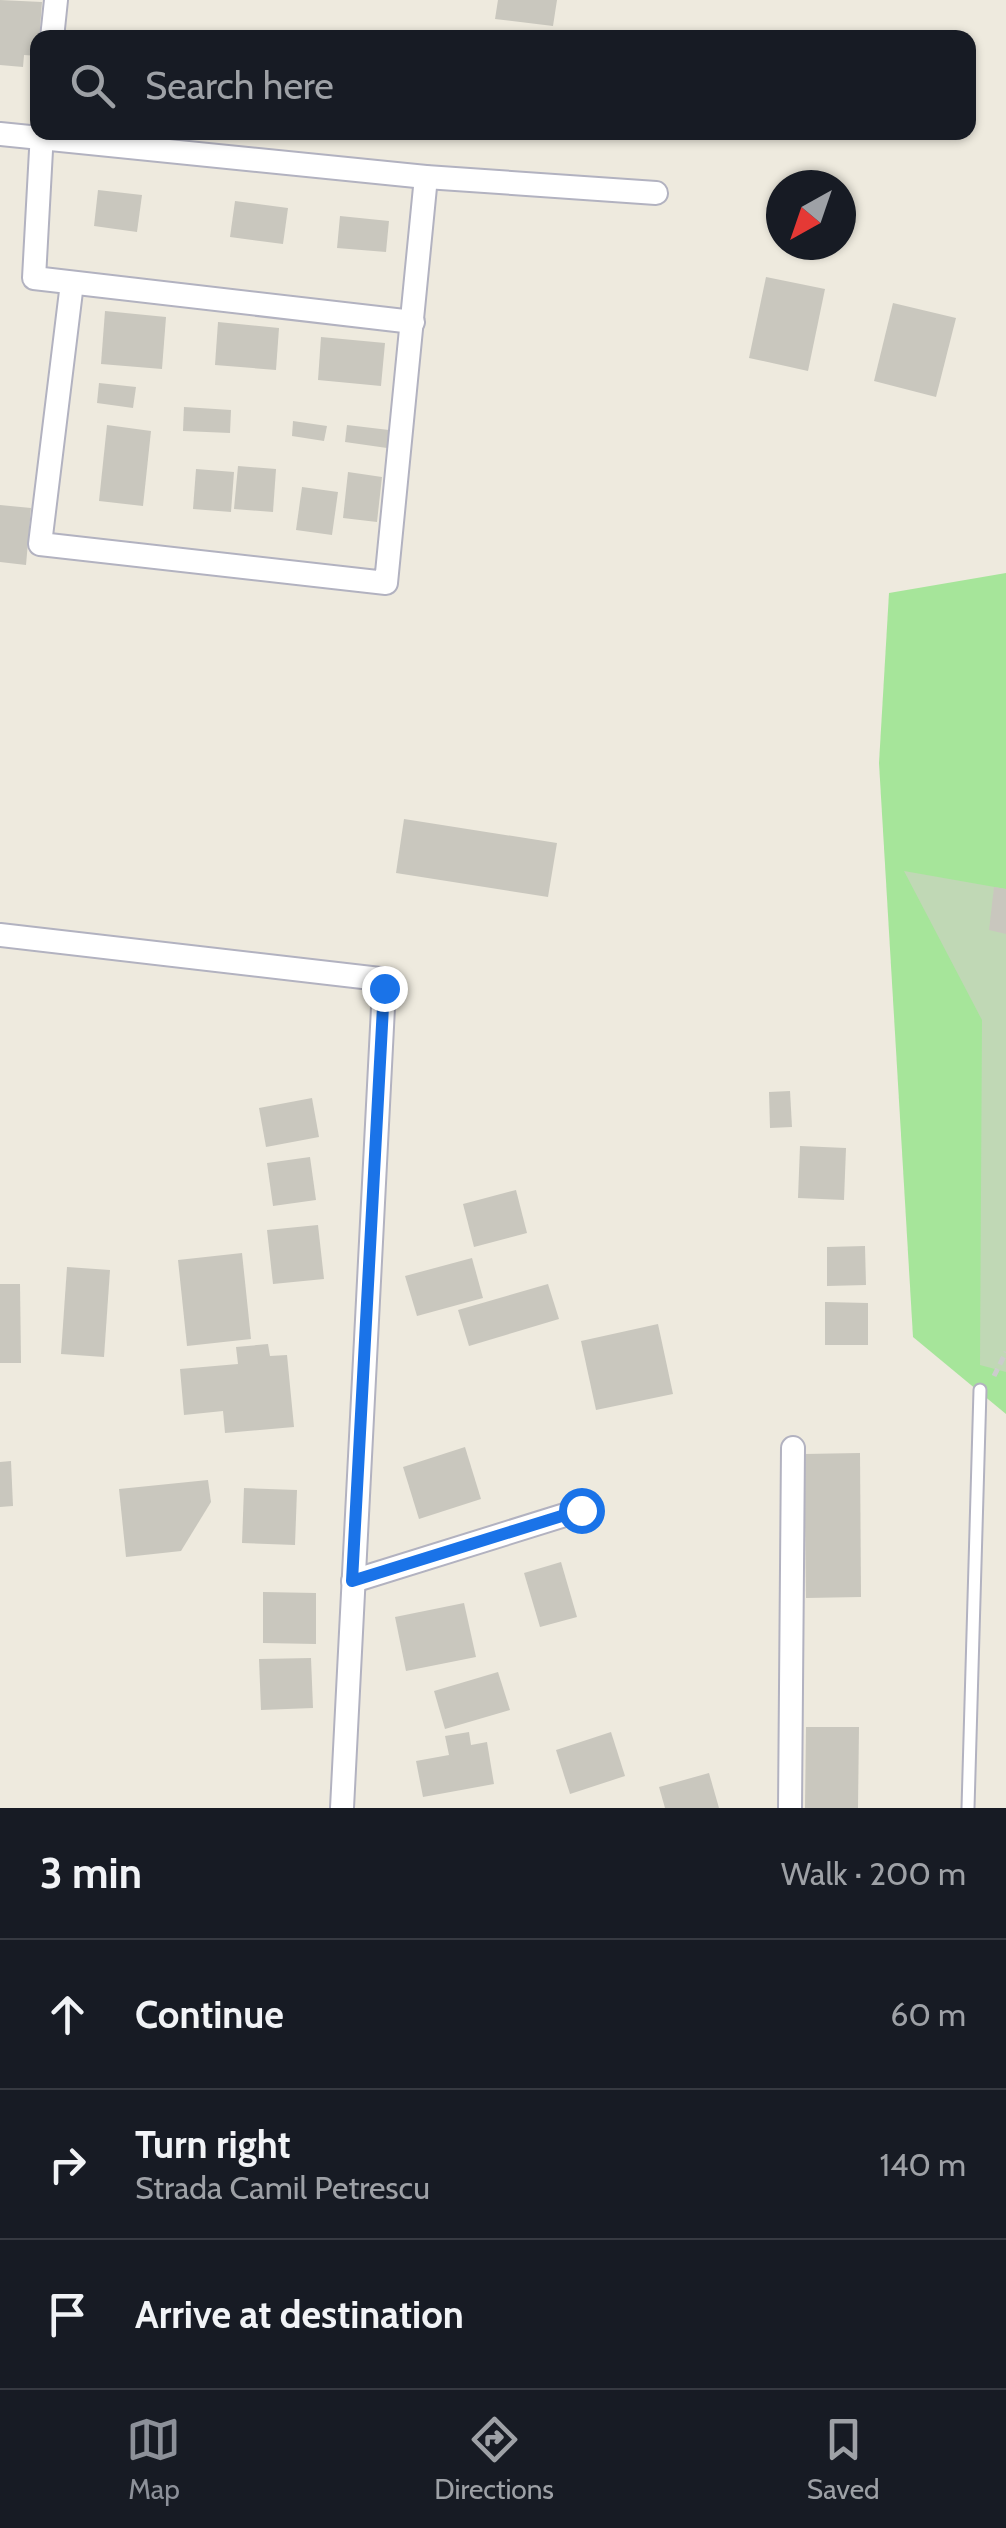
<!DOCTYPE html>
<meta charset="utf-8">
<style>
body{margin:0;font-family:Cabin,sans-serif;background:#20242c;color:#f1f3f6}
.compass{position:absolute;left:766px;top:170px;width:90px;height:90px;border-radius:50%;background:#171b24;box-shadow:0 2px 8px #0004;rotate:220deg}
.stop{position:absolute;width:30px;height:30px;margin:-22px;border:8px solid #1a73e8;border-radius:50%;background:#fff}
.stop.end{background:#1a73e8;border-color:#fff;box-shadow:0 2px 10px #0008}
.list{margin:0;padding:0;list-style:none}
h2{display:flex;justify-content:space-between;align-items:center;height:130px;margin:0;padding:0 40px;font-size:42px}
h2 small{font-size:32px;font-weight:400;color:#9ea1a6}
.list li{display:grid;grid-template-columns:65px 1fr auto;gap:30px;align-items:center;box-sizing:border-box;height:150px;padding:0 40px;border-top:2px solid #363941}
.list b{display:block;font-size:38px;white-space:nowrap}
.list p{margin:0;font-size:32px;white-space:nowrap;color:#9ea1a6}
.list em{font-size:32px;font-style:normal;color:#9ea1a6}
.icon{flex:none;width:55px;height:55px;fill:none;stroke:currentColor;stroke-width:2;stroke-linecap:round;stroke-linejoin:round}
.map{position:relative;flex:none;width:1006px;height:1808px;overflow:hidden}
.search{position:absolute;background:#171b24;box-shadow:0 2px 8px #0004;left:30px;right:30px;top:30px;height:110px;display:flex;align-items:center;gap:25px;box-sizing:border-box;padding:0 35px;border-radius:20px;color:#9ea1a6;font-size:38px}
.sheet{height:580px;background:#171b24}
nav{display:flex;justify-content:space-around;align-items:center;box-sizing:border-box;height:140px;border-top:2px solid #363941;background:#171b24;font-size:28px;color:#9ea1a6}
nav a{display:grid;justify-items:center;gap:5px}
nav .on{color:#8c9099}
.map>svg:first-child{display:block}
.green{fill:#a6e59a}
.cemetery{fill:#c0d8b5}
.building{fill:#c9c7be}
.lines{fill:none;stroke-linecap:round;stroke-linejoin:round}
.lane-casing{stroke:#b2b2c0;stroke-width:15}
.street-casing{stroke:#b2b2c0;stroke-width:26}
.path{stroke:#ccc;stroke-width:5;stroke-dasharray:8 5;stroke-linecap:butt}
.lane{stroke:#fff;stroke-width:11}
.street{stroke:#fff;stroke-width:22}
.route{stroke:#1a73e8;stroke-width:12}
</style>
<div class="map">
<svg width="1006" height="1808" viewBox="0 0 1006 1808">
<rect width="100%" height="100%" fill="#eeeade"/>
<path class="green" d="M1006,573V1414L913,1337L879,763L889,593Z"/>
<path class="cemetery" d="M904,871L1006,889V1372L980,1365L982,1020Z"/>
<g class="building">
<path d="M0,0L42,2L38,56L24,55L23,67L0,65Z"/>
<path d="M498,0H557L553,26L495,19Z"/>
<path d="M654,30L689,33L688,38H653Z"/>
<path d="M98,190L142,195L137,232L94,226Z"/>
<path d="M235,201L288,208L283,244L230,237Z"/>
<path d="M340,216L389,221L386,252L337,248Z"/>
<path d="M766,277L825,289L808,371L749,358Z"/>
<path d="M893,303L956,318L936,397L874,381Z"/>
<path d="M105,311L166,317L162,369L101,364Z"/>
<path d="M218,322L279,328L276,370L215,365Z"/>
<path d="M321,337L385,343L381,386L318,380Z"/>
<path d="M99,383L136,387L133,408L97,403Z"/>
<path d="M184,407L231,410L230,433L183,431Z"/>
<path d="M293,421L327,426L324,441L292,436Z"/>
<path d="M107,425L151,431L143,506L99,501Z"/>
<path d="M347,425L389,430L387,448L345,442Z"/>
<path d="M238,466L276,469L273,512L234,509Z"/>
<path d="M196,469L234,472L231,512L193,509Z"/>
<path d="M348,472L382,477L377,522L343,518Z"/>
<path d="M302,487L338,492L332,535L296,530Z"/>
<path d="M0,505L31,508L26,565L0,562Z"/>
<path d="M404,819L557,843L548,897L396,873Z"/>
<path d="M994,887L1006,889V934L989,930Z"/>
<path d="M790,1091L792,1127L770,1128L769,1092Z"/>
<path d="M312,1098L319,1137L266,1147L259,1108Z"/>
<path d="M800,1146L846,1148L844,1200L798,1198Z"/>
<path d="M310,1157L316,1200L273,1206L267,1163Z"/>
<path d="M516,1190L527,1233L474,1247L463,1204Z"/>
<path d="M318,1225L324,1279L273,1284L267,1230Z"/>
<path d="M865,1246L866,1285L827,1286V1247Z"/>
<path d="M242,1253L251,1339L187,1346L178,1260Z"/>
<path d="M472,1258L483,1298L417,1316L405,1276Z"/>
<path d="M67,1267L110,1270L104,1357L61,1354Z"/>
<path d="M0,1284H20L21,1363H0Z"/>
<path d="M548,1284L559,1319L469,1346L458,1310Z"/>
<path d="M825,1302L868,1303V1345H825Z"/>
<path d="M658,1324L673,1394L596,1410L581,1341Z"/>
<path d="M268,1344L270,1356L287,1355L294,1427L225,1433L223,1411L184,1415L180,1369L238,1364L236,1347Z"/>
<path d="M465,1447L481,1499L419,1519L403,1467Z"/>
<path d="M860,1453L861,1597L806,1598L804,1454Z"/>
<path d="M11,1461L13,1506L0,1507V1462Z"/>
<path d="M208,1480L211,1502L181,1551L126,1557L119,1489Z"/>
<path d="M244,1488L297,1490L295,1545L242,1543Z"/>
<path d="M561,1562L577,1617L540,1627L524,1573Z"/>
<path d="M263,1592L316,1593V1644L263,1643Z"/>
<path d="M464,1603L476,1657L406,1671L395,1617Z"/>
<path d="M311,1658L313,1708L261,1710L259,1659Z"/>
<path d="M498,1672L510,1710L445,1729L434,1691Z"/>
<path d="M806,1727H859L858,1808H805Z"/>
<path d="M469,1732L471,1745L487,1742L494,1784L423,1797L416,1761L449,1755L445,1736Z"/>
<path d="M611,1732L625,1776L570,1794L556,1750Z"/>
<path d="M709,1773L719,1808H665L659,1787Z"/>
</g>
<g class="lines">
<defs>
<path id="lane" d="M968,1808L980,1390"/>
<g id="street">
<path d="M52,38L56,0"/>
<path d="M42,132L34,278L413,322"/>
<path d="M0,134L426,177L656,193"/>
<path d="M72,283L40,544L386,583L426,177"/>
<path d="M0,935L380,979L384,988L342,1808"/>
<path d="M353,1581L581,1510"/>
<path d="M790,1808L793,1448"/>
</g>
</defs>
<use href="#lane" class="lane-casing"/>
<use href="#street" class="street-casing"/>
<path class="path" d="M994,1376L1006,1352"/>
<use href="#lane" class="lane"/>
<use href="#street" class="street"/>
</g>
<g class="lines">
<path class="route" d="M384,988L352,1581L581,1510"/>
</g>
</svg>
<svg class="compass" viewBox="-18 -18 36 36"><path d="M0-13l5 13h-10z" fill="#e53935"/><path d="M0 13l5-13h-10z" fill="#9ea1a6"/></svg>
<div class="stop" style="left:581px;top:1510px"></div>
<div class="stop end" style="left:384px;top:988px"></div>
<div class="search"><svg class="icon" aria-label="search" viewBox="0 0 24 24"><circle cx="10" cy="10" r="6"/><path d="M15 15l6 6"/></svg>Search here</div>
</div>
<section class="sheet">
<h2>3 min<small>Walk · 200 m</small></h2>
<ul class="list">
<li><svg class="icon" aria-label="ahead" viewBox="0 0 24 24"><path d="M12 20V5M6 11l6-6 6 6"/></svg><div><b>Continue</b></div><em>60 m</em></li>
<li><svg class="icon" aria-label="right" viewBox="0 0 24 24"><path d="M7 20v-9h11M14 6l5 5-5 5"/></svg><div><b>Turn right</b><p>Strada Camil Petrescu</p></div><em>140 m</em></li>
<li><svg class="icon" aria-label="arrive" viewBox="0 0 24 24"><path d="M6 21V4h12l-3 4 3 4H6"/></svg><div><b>Arrive at destination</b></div></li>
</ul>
</section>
<nav>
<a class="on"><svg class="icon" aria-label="map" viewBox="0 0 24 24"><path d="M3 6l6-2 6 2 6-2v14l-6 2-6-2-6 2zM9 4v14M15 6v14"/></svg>Map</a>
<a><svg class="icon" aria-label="directions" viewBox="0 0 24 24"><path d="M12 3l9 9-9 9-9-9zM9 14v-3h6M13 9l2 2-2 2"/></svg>Directions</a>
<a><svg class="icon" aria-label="saved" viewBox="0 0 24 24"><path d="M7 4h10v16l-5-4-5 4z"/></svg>Saved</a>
</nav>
